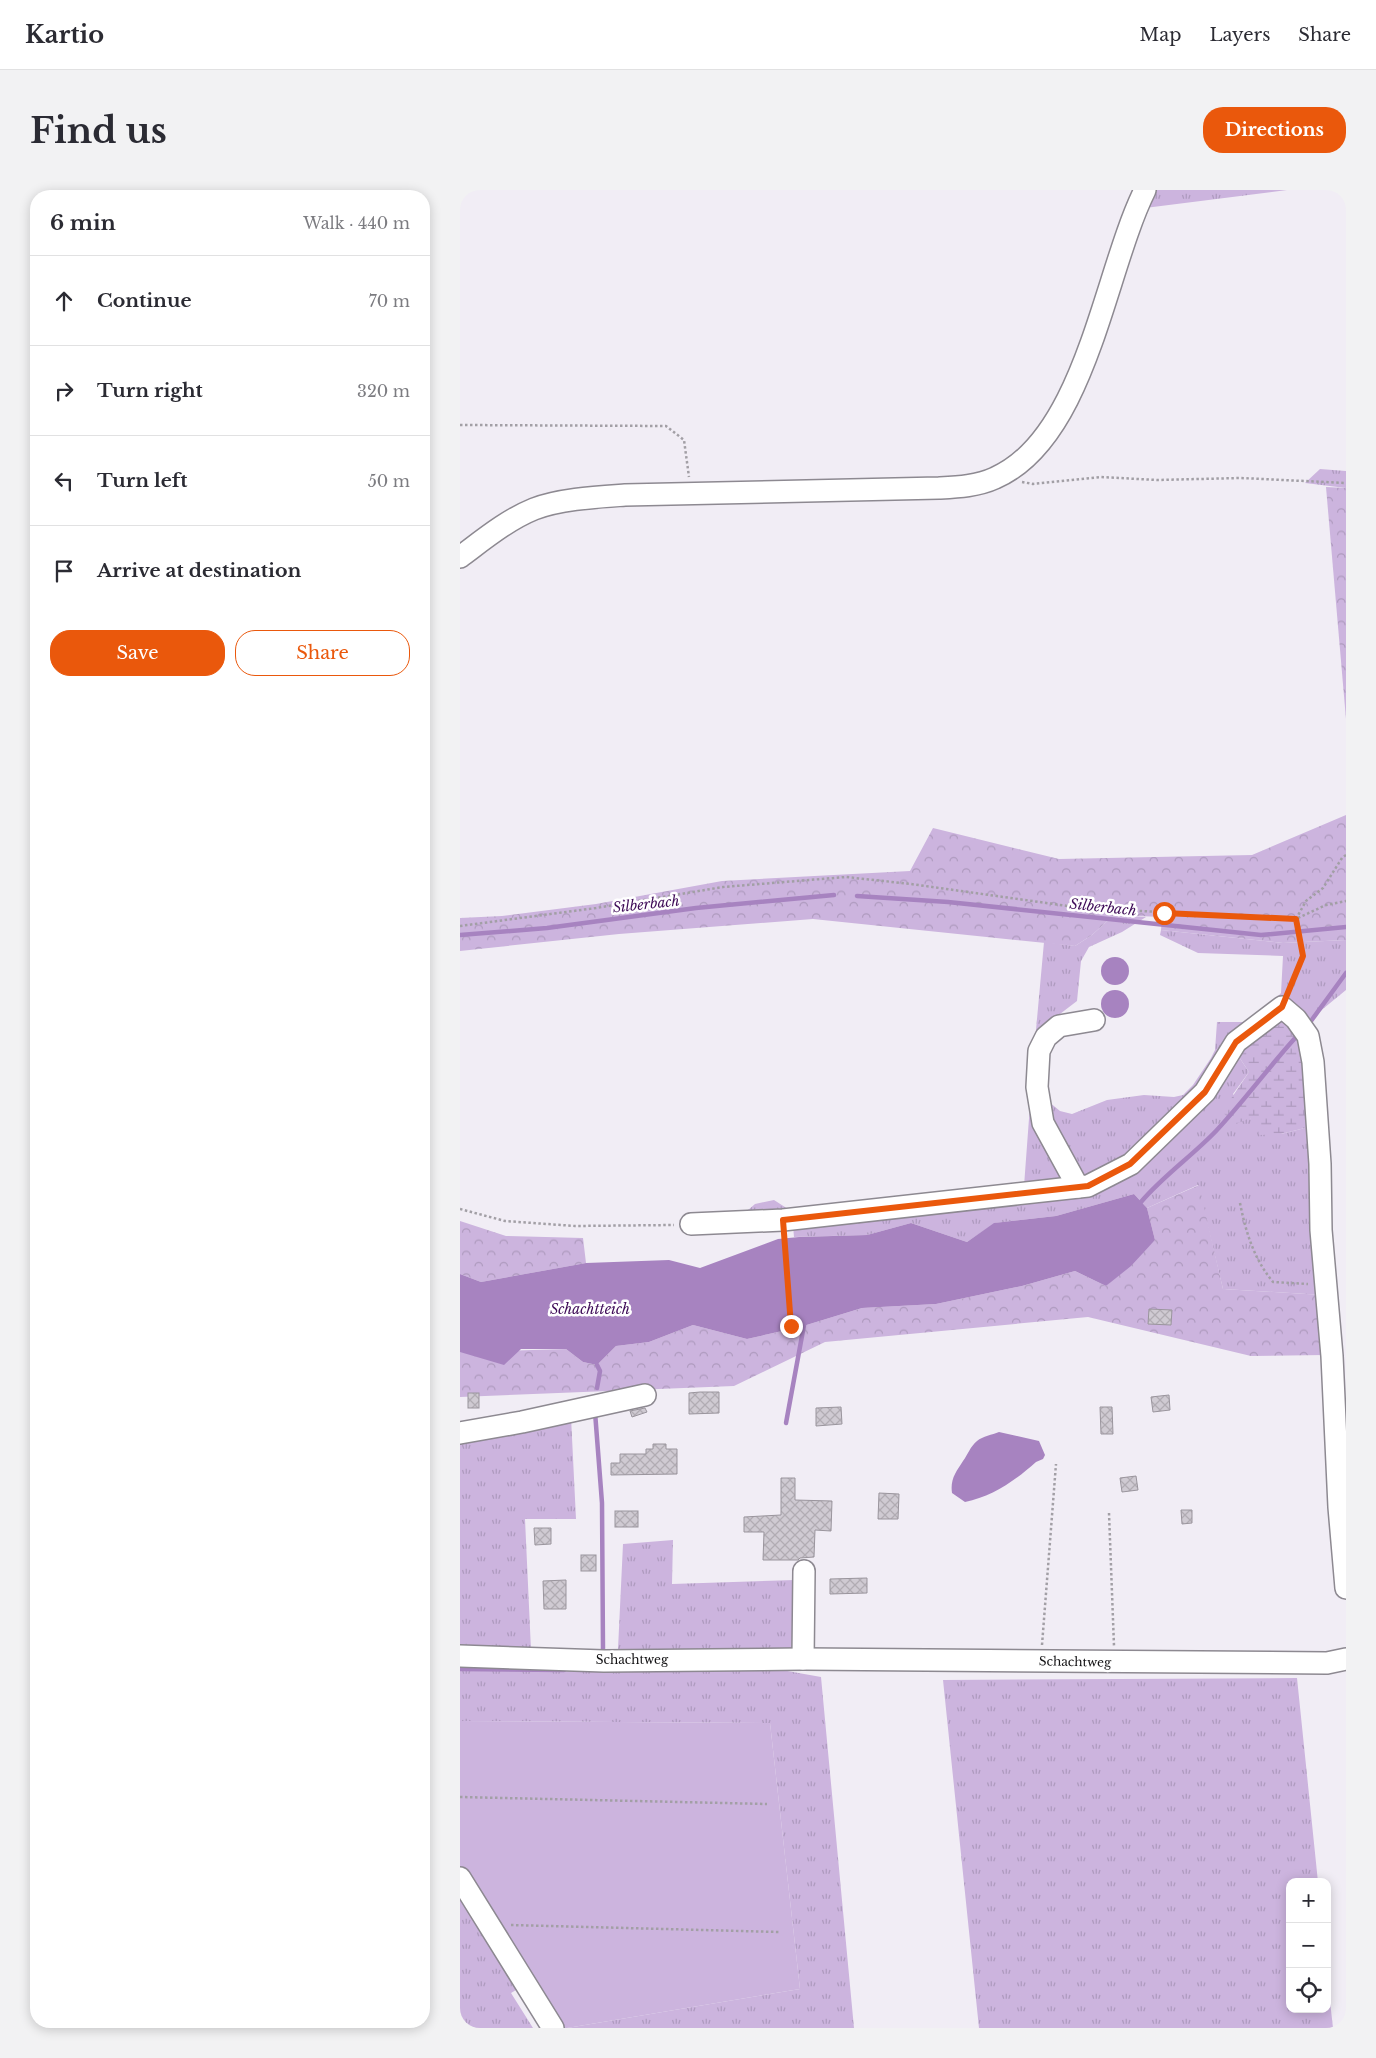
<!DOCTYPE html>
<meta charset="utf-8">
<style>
body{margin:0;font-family:"Libre Baskerville",serif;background:#f2f2f3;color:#2b2b33}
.controls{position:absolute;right:15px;bottom:15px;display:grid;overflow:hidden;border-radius:10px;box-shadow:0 2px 12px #0003}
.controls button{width:45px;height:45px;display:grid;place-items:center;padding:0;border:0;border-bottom:1px solid #e1e1e2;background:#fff;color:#2b2b33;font:25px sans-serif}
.stop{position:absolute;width:15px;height:15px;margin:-11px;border:4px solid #ea580c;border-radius:50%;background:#fff}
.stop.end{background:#ea580c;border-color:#fff;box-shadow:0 1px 5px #0008}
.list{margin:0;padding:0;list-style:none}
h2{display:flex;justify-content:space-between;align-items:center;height:65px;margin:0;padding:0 20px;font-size:21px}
h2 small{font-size:16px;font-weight:400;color:#7c7c81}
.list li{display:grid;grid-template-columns:32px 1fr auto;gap:15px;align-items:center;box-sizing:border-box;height:90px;padding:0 20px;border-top:1px solid #e1e1e2}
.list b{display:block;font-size:19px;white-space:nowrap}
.list em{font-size:16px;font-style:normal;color:#7c7c81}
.actions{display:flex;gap:10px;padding:15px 20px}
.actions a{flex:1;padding:11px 0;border:1px solid #ea580c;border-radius:20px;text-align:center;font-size:18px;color:#ea580c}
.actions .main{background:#ea580c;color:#fff}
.icon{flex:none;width:28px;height:28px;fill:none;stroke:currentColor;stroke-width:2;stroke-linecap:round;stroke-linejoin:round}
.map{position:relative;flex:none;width:886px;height:1838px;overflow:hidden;border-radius:20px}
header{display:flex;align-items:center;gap:30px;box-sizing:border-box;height:70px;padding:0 25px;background:#fff;border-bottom:1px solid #e1e1e2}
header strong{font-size:24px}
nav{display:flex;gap:28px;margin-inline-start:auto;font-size:18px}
.intro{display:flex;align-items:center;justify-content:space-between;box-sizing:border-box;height:120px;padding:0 30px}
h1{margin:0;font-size:35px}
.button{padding:12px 22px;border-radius:20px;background:#ea580c;color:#fff;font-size:18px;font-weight:700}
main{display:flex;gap:30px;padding:0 30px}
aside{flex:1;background:#fff;border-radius:20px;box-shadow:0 2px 12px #0003}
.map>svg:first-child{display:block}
.grass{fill:url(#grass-tufts)}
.forest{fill:url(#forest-crowns)}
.wetland{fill:url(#wetland-marsh)}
.garden{fill:#ccb4de}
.water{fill:#a783c0}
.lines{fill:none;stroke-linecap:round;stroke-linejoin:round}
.stream{stroke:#a783c0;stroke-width:4.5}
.building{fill:url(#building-cross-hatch);stroke:#9a959d}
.minor-casing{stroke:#8d8991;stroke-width:24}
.path{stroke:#a29fa5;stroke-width:2.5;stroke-dasharray:2.5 2.5;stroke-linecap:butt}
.minor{stroke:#fff;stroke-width:21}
.route{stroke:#ea580c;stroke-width:6}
.labels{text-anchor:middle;stroke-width:5;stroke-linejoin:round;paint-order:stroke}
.street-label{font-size:12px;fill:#131214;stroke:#fff}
.water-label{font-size:14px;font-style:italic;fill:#3e0b57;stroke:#fff}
</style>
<header>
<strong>Kartio</strong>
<nav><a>Map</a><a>Layers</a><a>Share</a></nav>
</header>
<div class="intro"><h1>Find us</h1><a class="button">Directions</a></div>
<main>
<aside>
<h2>6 min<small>Walk · 440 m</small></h2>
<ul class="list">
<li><svg class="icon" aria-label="ahead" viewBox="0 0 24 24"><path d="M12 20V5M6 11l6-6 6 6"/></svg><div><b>Continue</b></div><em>70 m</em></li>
<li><svg class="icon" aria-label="right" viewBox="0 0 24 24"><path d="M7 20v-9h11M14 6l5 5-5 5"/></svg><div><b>Turn right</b></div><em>320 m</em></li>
<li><svg class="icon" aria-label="left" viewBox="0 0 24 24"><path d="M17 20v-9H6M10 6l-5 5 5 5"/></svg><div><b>Turn left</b></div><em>50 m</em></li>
<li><svg class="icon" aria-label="arrive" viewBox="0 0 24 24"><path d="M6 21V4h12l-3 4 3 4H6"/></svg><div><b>Arrive at destination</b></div></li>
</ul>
<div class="actions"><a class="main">Save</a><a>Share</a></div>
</aside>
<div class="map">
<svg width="886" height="1838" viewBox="0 0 886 1838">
<defs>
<pattern id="grass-tufts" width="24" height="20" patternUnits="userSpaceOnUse" patternTransform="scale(1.25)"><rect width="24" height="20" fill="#ccb4de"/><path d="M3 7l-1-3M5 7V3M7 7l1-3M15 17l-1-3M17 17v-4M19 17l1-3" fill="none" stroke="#ae9abe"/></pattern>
<pattern id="forest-crowns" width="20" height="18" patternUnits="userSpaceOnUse" patternTransform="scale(1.25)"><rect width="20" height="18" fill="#ccb4de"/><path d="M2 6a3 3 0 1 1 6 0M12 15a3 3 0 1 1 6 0" fill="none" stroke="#ae9abe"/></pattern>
<pattern id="wetland-marsh" width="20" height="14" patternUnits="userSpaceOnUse" patternTransform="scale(1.25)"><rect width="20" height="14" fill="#ccb4de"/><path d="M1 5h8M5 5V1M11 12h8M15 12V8" fill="none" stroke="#ae9abe"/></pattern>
<pattern id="building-cross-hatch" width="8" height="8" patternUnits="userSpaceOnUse" patternTransform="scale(1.25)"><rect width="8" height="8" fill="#cfcad2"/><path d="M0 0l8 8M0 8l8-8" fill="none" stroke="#b1acb3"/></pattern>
</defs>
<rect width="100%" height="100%" fill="#f1edf5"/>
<g class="grass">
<path d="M694,0H827L685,18Z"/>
<path d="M860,279L886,281V298L845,293Z"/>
<path d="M654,725L686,727L662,742L629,757L621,771L617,811L596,827L575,851L584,752L615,756L632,745Z"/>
<path d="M701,740L823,753L886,750V800L853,827L777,864L789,882L773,904L790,928L821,944L849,937V1029L863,1105L763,1099L738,995L687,1018L674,1004L596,1026L535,1033L507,1052L451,1033L407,1045L334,1047L333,1036L280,1027L295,1014L314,1010L328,1019L564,996L570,915L589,912L600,921L612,924L647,910L684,905L714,907L723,905L733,895L751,868L755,860L757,832H795L821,803L823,766L738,763L700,745Z"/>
<path d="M111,1227L116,1329H65L71,1460L0,1459V1249Z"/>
<path d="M213,1350L212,1394L335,1390L338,1464L158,1459L163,1354Z"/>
<path d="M0,1473L305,1477L361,1487L394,1838H107L340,1799L310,1533L0,1531Z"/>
<path d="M837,1488L858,1692H830V1819H867V1784L873,1838H519L483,1490Z"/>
<path d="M0,1701L61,1797L51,1803L73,1838H0Z"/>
</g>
<g class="forest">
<path d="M866,297L886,298V529Z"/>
<path d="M886,625V750L823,753L701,740L702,727L654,725L632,745L615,756L353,729L159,744L0,761V728L42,726L136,714L262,691L450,681L473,638L599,669L792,665Z"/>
<path d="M739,995L763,1099L863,1105L865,1165L791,1166L628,1127L365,1152L274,1196L0,1207V1162L106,1159L123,1172L137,1175L156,1156L189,1152L233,1135L287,1149L340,1137L402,1118L476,1114L562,1096L615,1081L646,1096L695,1050L687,1018Z"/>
<path d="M0,1031L46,1046L123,1048L126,1073L21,1092L0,1084Z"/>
</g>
<path class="wetland" d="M822,834L831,838L840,848L849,937L821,944L800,945L790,928L776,934L762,922L789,882L777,864L807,840Z"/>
<path class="garden" d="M0,1531L310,1533L340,1799L107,1838H97L0,1679Z"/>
<g class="water">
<circle cx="655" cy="781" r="14"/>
<circle cx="655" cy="814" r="14"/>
<path d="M674,1004L687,1018L695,1050L671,1076L646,1096L615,1081L562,1096L476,1114L402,1118L340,1137L287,1149L233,1135L189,1152L156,1156L137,1175L123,1172L106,1159H61L44,1175L0,1162V1084L21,1092L126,1073L209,1070L240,1078L318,1049L339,1047L407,1045L451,1033L507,1052L534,1033L596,1026Z"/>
<path d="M539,1242L579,1251L585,1265L583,1269L576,1272C556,1290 532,1307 505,1312L492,1303C490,1289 496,1282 503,1271C508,1264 510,1257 517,1251C523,1246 532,1245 539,1242Z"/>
</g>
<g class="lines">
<g class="stream">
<path d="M397,706L488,712L801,745L886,737"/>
<path d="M0,745L87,738L236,718L374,705"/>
<path d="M851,831L886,783"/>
<path d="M681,1012C703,986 732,966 756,941C784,911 808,878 836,847"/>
<path d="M137,1198L140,1181L137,1175"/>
<path d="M135,1222L142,1313L143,1459"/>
<path d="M326,1233L344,1135"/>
<path d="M0,1479L104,1480"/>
</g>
</g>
<g class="building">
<path d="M689,1119L712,1120L711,1135L688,1134Z"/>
<path d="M240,1202H259V1223L229,1224V1203Z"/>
<rect x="8" y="1203" width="11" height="15"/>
<path d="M709,1205L710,1220L693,1222L691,1207Z"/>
<path d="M381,1217L382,1234L356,1236V1218Z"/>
<path d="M640,1217H652L653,1244H641Z"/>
<path d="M185,1218L187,1222L172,1227L170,1221Z"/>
<path d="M193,1254H206V1259H217V1284L151,1285V1273H160V1264H186V1259H193Z"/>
<path d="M676,1286L678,1300L662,1302L660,1288Z"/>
<path d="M321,1288H335V1310L372,1311L371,1341L355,1340L354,1367L340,1368L338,1370H303L304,1342H284V1327L321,1325Z"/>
<path d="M419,1303L439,1304L438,1329H418Z"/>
<path d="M721,1320H732V1333L722,1334Z"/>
<rect x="155" y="1321" width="23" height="16"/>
<path d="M74,1338H91V1354L75,1355Z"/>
<rect x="121" y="1365" width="15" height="16"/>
<path d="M407,1388V1403L370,1404V1389Z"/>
<path d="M106,1390V1419H84L83,1391Z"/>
</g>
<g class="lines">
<defs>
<g id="minor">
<path d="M0,367C23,350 47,330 74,319C100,309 137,307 165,305L479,298C497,297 518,296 535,288C626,248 644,82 685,0"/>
<path d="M618,997L583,933L577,897L579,861L586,847L599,836L634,830"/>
<path d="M231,1034L323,1030L628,996L671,974L745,902L776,852L822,817L836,829L848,846L853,872L860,974L861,1040L872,1166L879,1317L886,1398"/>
<path d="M0,1243L62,1232L185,1205"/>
<path d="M0,1466L144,1471L343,1469L867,1473L886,1469"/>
<path d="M343,1469L344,1381"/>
<path d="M0,1688L93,1838"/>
</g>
</defs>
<use href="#minor" class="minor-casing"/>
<g class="path">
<path d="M0,235L206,236L224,250L229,287"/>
<path d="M562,292L573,294L641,287L697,290L781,288L886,293"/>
<path d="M838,728L866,715L886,711"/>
<path d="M836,729L846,711L863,698L882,668L886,665"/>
<path d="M0,736L136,718L263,697L386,687L451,694L622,718L836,729L843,766L828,802"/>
<path d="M780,1013C786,1043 794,1069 813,1092L848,1094"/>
<path d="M0,1019L45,1031L115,1036L214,1035"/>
<path d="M325,1047L331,1136"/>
<path d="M649,1323L654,1456"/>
<path d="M582,1455L596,1274"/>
<path d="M0,1607L307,1614"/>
<path d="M51,1735L319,1742"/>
</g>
<use href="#minor" class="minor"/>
</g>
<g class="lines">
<path class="route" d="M331,1136L323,1030L628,996L670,974L745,902L776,852L822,817L843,766L836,729L704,723"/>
</g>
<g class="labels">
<g class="street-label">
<text x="172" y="1474">Schachtweg</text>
<text transform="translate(615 1472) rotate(1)" y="4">Schachtweg</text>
</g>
<g class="water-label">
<text transform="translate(186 714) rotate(-6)" y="5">Silberbach</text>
<text transform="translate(643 717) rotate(6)" y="5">Silberbach</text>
<text x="130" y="1124">Schachtteich</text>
</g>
</g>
</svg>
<div class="controls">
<button>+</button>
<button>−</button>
<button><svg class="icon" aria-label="locate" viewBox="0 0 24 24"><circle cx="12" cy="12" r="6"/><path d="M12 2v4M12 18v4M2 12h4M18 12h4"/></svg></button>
</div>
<div class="stop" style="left:704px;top:723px"></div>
<div class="stop end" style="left:331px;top:1136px"></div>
</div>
</main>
